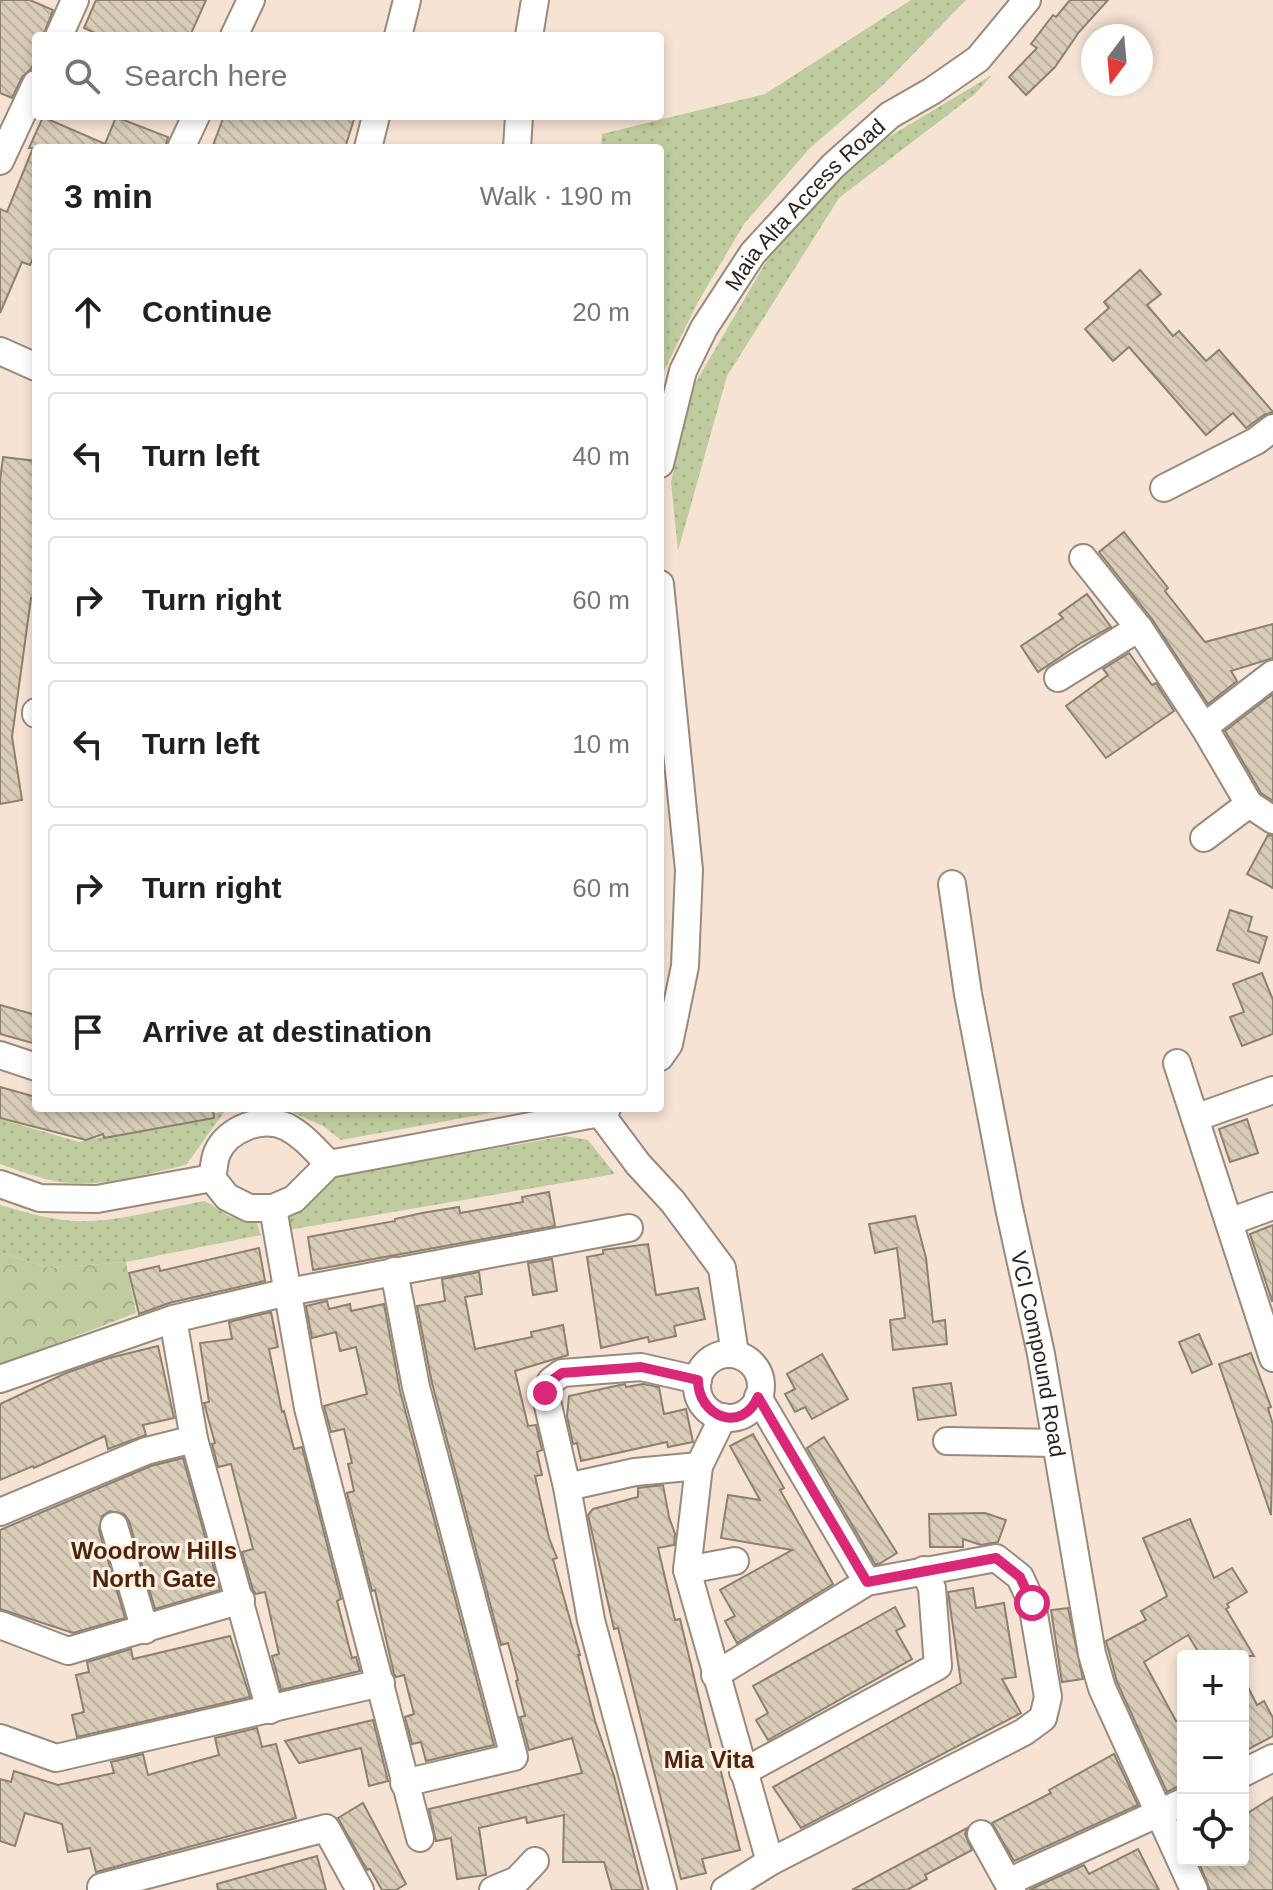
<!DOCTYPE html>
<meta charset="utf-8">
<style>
body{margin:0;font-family:Helvetica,sans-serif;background:#f2f2f2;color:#202124}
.controls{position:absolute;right:24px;bottom:24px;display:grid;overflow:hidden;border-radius:8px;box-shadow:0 4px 12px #0003}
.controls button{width:72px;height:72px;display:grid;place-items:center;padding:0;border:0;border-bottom:2px solid #e0e0e0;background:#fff;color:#202124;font:40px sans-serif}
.compass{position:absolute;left:1081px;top:24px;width:72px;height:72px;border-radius:50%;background:#fff;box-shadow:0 4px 12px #0003;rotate:196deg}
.stop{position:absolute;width:24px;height:24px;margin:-18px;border:6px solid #db2777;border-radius:50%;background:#fff}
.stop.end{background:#db2777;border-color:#fff;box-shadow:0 2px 8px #0008}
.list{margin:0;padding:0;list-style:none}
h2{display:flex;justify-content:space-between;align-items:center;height:104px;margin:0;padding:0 32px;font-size:34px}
h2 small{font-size:26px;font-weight:400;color:#757577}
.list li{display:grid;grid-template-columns:52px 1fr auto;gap:24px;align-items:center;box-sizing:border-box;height:128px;margin:0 16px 16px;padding:0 16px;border:2px solid #e0e0e0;border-radius:8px}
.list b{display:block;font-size:30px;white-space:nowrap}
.list em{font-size:26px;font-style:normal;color:#757577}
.icon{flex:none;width:44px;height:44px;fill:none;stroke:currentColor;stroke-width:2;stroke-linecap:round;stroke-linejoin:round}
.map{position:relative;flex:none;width:1273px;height:1890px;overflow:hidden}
.search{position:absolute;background:#fff;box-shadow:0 4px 12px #0003;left:32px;top:32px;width:632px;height:88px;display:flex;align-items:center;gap:20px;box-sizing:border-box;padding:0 28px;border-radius:8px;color:#757577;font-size:30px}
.panel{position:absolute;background:#fff;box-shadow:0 4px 12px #0003;left:32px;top:144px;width:632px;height:968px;border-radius:8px}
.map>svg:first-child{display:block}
.grass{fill:url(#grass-dots)}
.park{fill:url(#park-crowns)}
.building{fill:url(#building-back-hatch);stroke:#8c806e;stroke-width:2}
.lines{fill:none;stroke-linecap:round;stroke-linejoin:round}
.minor-casing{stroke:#9b897b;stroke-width:30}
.minor{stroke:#fff;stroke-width:26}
.route{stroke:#db2777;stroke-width:10}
.labels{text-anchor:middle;stroke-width:6;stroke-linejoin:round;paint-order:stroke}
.street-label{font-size:22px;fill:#2c251f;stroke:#fef2e9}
.neighbourhood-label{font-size:24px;font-weight:bold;fill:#522405;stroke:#fef2e9}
</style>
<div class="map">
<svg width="1273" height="1890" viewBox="0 0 1273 1890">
<defs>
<pattern id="grass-dots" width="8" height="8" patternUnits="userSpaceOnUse" patternTransform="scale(2)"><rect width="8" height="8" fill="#bfcd9e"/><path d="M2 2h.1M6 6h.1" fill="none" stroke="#a4b088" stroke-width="1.8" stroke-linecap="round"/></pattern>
<pattern id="park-crowns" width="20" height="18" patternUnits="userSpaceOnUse" patternTransform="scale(2)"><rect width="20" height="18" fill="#bfcd9e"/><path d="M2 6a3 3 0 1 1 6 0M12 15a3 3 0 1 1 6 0" fill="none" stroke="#a4b088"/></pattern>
<pattern id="building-back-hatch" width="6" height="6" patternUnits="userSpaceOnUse" patternTransform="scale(2)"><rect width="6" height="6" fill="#d9cdb9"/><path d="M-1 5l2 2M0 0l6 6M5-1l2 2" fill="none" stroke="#bab09f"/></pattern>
</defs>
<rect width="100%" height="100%" fill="#f7e3d4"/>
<g class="grass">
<path d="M911,0H966L884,84L809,149L744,224L698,302L660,379V148H601L602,134L765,94Z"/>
<path d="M992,75L975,94L839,198L727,376L678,551L671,482L693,387L780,238L847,162Z"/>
<path d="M283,1108H518L341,1140L323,1126Z"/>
<path d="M225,1111L186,1165C146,1174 103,1188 61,1182C40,1179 20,1171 0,1164V1119L79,1142Z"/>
<path d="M565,1136L588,1140L615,1174L288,1230L286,1219L306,1204L324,1179Z"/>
<path d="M205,1201L229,1216L257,1223L261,1235L126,1262L49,1268L0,1252V1205C24,1212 48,1219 74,1221C117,1223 163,1208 205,1201Z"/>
</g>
<path class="park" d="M0,1252L49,1268L126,1262L136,1313L0,1365Z"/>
<g class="building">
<path d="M0,0H30L53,10L43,36H36V58L31,69L22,77L12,98L0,93Z"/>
<path d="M96,0H206L190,36H102L84,28Z"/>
<path d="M1070,0H1108L1079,32L1055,67L1026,95L1009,77L1037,48L1031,44L1053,15L1056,17Z"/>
<path d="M224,116H355L345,148H212Z"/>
<path d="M43,117L105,144L116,117L168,137L165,148H36V252L30,265L22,262L0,313V209L7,212L33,148H29Z"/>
<path d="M1140,270L1161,294L1147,305L1173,336L1179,331L1206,361L1219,350L1273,412L1264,415L1246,428L1233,413L1206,435L1129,347L1113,361L1085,329L1109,308L1104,302Z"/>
<path d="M3,457L36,461V599L31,598L12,737L22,800L0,804V481Z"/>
<path d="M1124,532L1168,588L1165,591L1205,642L1273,624V658L1231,671L1237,681L1208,704L1152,619L1099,552Z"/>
<path d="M1087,594L1111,627L1081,643L1038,672L1021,646L1063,618L1059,614Z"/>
<path d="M1129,653L1152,685L1156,683L1174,711L1106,758L1066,706L1108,675L1103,669Z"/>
<path d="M1273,694V801L1261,793L1225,731Z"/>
<path d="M1268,835L1273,836V888L1247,874Z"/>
<path d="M1230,910L1252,917L1248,931L1267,937L1259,963L1217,950Z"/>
<path d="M1262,973L1273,1000V1034L1242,1046L1230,1017L1244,1012L1233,984Z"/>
<path d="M0,1005L36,1015V1044L0,1034Z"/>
<path d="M0,1087L36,1097V1108H213L214,1118L104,1138L103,1134L86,1140L0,1118Z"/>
<path d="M1247,1119L1258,1153L1230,1162L1219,1129Z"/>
<path d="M549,1192L555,1226L313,1270L308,1237L395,1221V1219L422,1213L459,1207L460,1213L523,1202L522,1197Z"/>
<path d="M915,1216L926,1258L933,1322L945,1320L947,1344L893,1350L890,1320L905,1318L897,1248L875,1253L869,1224Z"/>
<path d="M1273,1225V1301H1272L1250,1234Z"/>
<path d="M648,1244L656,1295L698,1288L705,1319L674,1326L676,1336L649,1342L648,1337L601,1348L587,1257L603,1254V1250Z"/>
<path d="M259,1248L265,1281L169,1303L139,1314L129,1273L159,1266L160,1271Z"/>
<path d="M552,1259L557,1291L533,1295L528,1263Z"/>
<path d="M479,1272L482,1294L465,1297L475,1349L532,1337L531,1332L563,1325L568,1355L515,1371L528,1426L536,1425L542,1450L537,1452L542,1475L535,1476L549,1538L557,1558L553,1559L580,1655H578L595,1721L614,1776L643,1890H612L604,1862H563L564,1815L527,1823L526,1817L479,1828L486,1875L457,1879L451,1838L436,1841L429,1809L582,1773L572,1738L529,1750L520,1717L525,1716L516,1681L518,1680L508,1643L501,1645L432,1383L417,1306L445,1301L442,1279Z"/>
<path d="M327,1301L329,1309L350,1304L351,1311L384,1304L400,1391L494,1745L426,1761L421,1742L412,1744L405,1717L414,1714L404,1675L396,1677L394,1674L375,1590L372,1591L347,1493L354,1491L348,1464L352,1463L344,1429L331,1432L324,1406L367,1394L356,1347L340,1351L336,1332L312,1338L306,1306Z"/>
<path d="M271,1312L278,1347L269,1349L282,1412L284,1411L294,1449L302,1447L341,1599L337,1601L352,1658L356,1657L360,1671L281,1690L272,1656L279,1654L265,1592L256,1594L253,1590L242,1552L253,1549L231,1464L218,1467L212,1444L215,1443L204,1403L209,1402L200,1343L232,1339L229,1322Z"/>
<path d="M1199,1334L1212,1364L1192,1373L1179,1342Z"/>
<path d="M158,1346L174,1418L143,1425L146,1435L108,1449L105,1436L34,1468L33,1466L0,1480V1404L66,1373L109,1358Z"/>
<path d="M1251,1353L1271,1407L1268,1408L1273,1425L1271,1515L1219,1364Z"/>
<path d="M822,1354L848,1399L812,1419L805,1407L795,1412L785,1394L795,1389L787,1374Z"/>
<path d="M951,1383L956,1415L918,1420L913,1388Z"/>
<path d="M625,1384L626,1387L643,1384L659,1387L664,1414L686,1409L693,1442L668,1447L667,1442L581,1461L577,1443L573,1444L567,1416L569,1396Z"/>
<path d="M753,1434L784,1488L780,1490L833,1584L737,1643L725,1621L735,1616L720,1590L792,1550L721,1538L728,1495L760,1500L730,1446Z"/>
<path d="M824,1437L897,1553L879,1564H875L807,1448Z"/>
<path d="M183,1458L220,1590L155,1609L129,1521L124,1514L110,1511L102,1516L99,1530L125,1618L73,1633L0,1609V1530L151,1466Z"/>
<path d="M663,1485L669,1517L675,1534L674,1545L658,1548L675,1620L680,1619L712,1752L716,1751L740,1850L702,1859L706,1873L681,1879L618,1628L614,1629L588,1515L593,1509L638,1497V1488Z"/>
<path d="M985,1513L1006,1520L998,1542L981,1545L963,1539V1547H930L929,1514Z"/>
<path d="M1190,1519L1214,1578L1232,1568L1247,1592L1227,1604L1229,1607L1226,1609L1254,1656H1201L1188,1635L1144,1662L1176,1721L1183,1718V1784L1167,1792L1117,1682L1106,1641L1146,1620L1141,1611L1167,1596L1143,1538Z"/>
<path d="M973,1588L976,1608L1004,1603L1016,1677L1002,1679L1021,1713L801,1828L773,1787L961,1683L948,1592Z"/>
<path d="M895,1607L905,1626L896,1631L912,1659L768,1740L756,1720L768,1713L753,1686Z"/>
<path d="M1068,1608L1083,1679L1062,1682L1051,1610Z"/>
<path d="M230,1636L250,1697L77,1737L72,1715L84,1712L76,1675L89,1672L87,1662L131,1649L133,1659Z"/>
<path d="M1243,1677L1257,1705L1264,1701L1273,1718V1736L1243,1752Z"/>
<path d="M373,1720L388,1781L369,1786L361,1748L299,1763L285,1741Z"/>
<path d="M257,1728L262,1747L276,1744L296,1818L96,1872L90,1848L68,1852L62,1824L25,1813L15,1846L0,1841V1779L11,1782L14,1771L58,1785L114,1773L111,1762L143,1754L148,1775L219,1755L215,1738Z"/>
<path d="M1114,1754L1138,1805L1014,1861L992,1823L1051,1793L1049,1790Z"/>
<path d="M1273,1797V1890H1210L1198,1860H1243V1816Z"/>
<path d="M363,1803L406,1884L396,1890H382L370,1869L367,1870L338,1818Z"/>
<path d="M967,1828L965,1834L972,1850L925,1875L927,1879L907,1890H852Z"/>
<path d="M1138,1849L1159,1890H1029L1084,1865L1089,1874Z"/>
<path d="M317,1856L326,1890H218L217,1884Z"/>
</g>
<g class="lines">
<defs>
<g id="minor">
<path d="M59,36L75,0"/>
<path d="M234,36L251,0"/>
<path d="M398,36L407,0"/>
<path d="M529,36L535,0"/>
<path d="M181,148L196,116"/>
<path d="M368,148L376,116"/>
<path d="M517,148L519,116"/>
<path d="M0,161L36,84"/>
<path d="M0,351L36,367"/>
<path id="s1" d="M660,464L683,371L704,328L753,253L833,166L890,115L932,91L978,59L1027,0"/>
<path d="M1164,488L1256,441L1273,428"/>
<path d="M1083,558L1139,628L1204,727L1249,804L1273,820"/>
<path d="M660,584L689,870L685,966L669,1044L660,1057"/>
<path d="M1058,678L1139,628"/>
<path d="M36,712V714"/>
<path d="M1204,727L1273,674"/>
<path d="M1204,838L1249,804"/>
<path id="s2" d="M952,884L968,994L1009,1208L1041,1354L1092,1654L1102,1688L1194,1890"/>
<path d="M0,1055L36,1067"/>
<path d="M1177,1063L1273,1358"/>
<path d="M600,1113L638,1164L673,1202L722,1268L735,1354"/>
<path d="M1195,1118L1273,1090"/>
<path d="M212,1178L227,1197L249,1208H273L294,1199L329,1164L600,1113L607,1108"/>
<path d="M212,1178C214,1170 214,1160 217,1153C227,1129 263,1115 287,1127C304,1136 316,1151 329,1164"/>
<path d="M0,1184L40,1198L97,1199L212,1178"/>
<path d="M273,1208L308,1408L420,1838"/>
<path d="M1229,1222L1273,1206"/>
<path d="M394,1271L416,1387L514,1757L404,1783"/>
<path d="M173,1319L194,1439L270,1710"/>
<circle cx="729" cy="1386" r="32"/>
<path d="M0,1379L173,1319L288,1292L629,1228"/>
<path d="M758,1397L867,1582"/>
<path d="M723,1417L699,1466L687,1570L770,1862"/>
<path d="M947,1441L1056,1443"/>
<path d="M567,1487L635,1472L699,1466"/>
<path d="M0,1512L146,1451L194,1439"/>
<path d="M114,1526L145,1630"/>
<path d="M687,1570L735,1561"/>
<path d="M0,1625L68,1651L241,1600"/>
<path d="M715,1675L867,1582L996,1558L1020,1577L1032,1603L1048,1697L1043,1718L1024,1732L770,1862L725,1890"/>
<path d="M0,1738L56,1758L381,1683"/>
<path d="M743,1772L938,1666L932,1588L924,1570"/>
<path d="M1243,1773L1273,1758"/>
<path d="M981,1834L1012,1890"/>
<path d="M1008,1882L1183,1802"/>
<path d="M101,1890V1887L326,1828L360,1890"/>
<path d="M493,1890L517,1880L535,1861"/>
<path d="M663,1890L591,1620L567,1487L545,1393L551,1381L562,1373L641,1367L698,1380"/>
</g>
</defs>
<use href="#minor" class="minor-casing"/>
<use href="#minor" class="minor"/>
</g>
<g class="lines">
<path class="route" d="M545,1393L551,1381L562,1373L641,1367L698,1380C698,1417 742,1434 758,1397L867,1582L996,1558L1020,1577L1032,1603"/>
</g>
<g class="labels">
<g class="street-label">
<text dy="8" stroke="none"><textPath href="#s1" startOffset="304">Maia Alta Access Road</textPath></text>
<text dy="8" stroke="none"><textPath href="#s2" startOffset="478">VCI Compound Road</textPath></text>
</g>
<g class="neighbourhood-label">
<text x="154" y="1559">Woodrow Hills<tspan x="154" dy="28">North Gate</tspan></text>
<text x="709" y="1768">Mia Vita</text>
</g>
</g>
</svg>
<div class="controls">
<button>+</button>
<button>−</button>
<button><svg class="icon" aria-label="locate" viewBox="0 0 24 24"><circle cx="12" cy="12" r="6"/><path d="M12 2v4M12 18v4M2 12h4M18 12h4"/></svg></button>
</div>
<svg class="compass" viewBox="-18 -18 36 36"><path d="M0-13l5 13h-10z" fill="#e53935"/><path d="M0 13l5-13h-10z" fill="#757577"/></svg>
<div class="stop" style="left:1032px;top:1603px"></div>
<div class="stop end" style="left:545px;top:1393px"></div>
<div class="search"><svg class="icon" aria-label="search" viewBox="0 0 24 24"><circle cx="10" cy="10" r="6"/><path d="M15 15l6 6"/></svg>Search here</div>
<section class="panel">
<h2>3 min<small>Walk · 190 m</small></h2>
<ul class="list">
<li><svg class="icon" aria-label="ahead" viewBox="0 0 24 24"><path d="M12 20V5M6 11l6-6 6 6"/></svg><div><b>Continue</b></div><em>20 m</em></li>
<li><svg class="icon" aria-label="left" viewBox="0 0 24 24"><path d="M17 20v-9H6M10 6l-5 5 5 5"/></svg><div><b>Turn left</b></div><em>40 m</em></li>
<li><svg class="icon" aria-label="right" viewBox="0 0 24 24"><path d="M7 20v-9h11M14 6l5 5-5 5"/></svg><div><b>Turn right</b></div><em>60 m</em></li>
<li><svg class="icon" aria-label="left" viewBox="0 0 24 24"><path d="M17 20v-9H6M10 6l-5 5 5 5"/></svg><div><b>Turn left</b></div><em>10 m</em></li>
<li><svg class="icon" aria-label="right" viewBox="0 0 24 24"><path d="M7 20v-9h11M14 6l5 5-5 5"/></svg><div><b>Turn right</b></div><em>60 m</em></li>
<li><svg class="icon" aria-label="arrive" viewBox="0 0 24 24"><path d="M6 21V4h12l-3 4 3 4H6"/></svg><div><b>Arrive at destination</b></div></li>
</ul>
</section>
</div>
